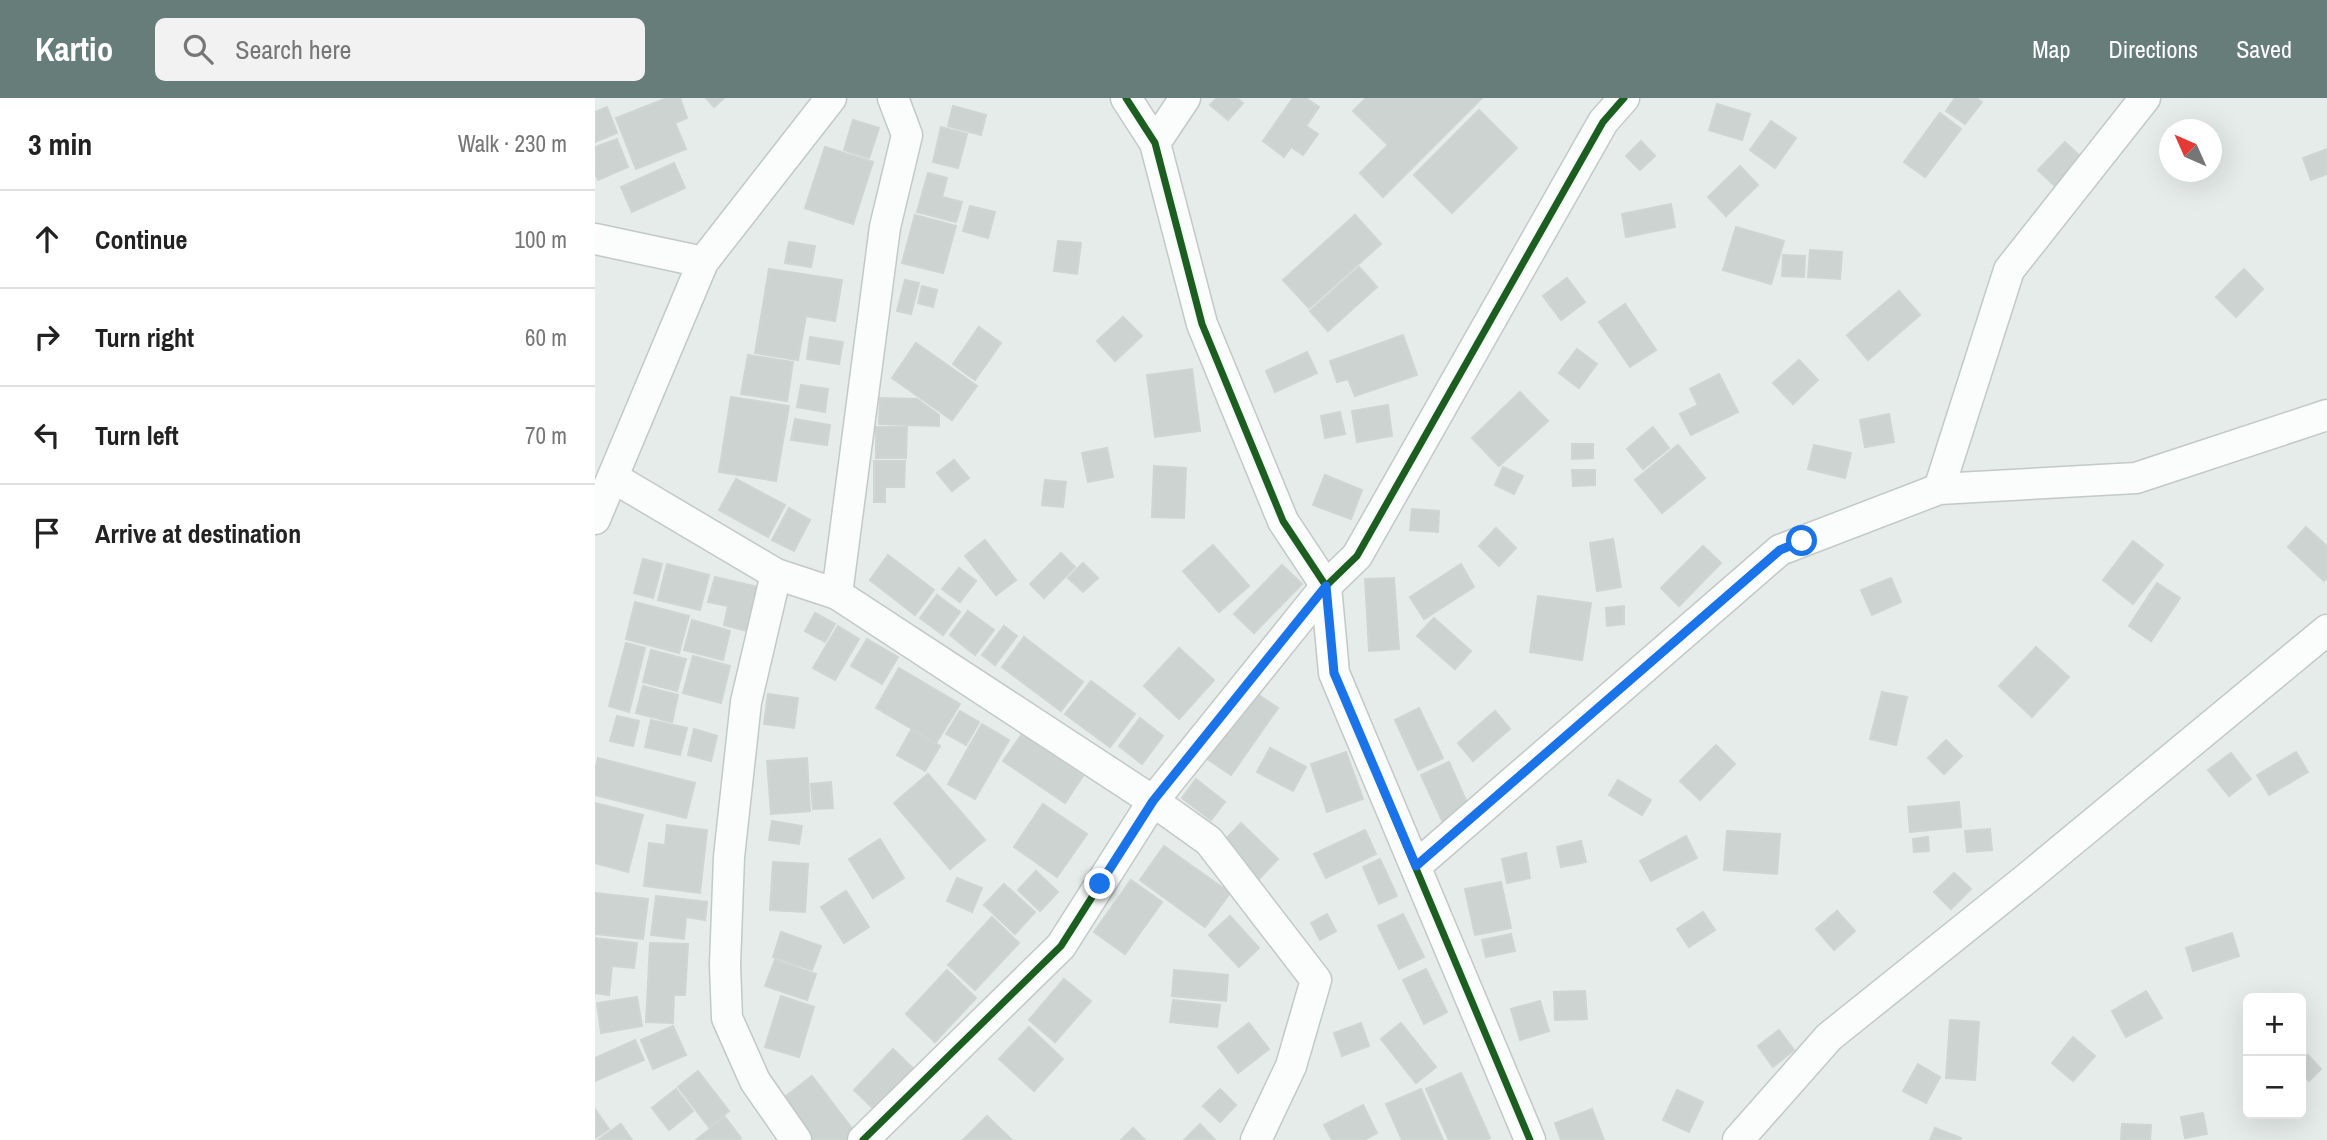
<!DOCTYPE html>
<meta charset="utf-8">
<style>
body{margin:0;font-family:"Archivo Narrow",sans-serif;background:#f2f2f2;color:#222}
.controls{position:absolute;right:21px;bottom:21px;display:grid;overflow:hidden;border-radius:10px;box-shadow:0 7px 28px #0002}
.controls button{width:63px;height:63px;display:grid;place-items:center;padding:0;border:0;border-bottom:2px solid #e0e0e0;background:#fff;color:#222;font:35px sans-serif}
.compass{position:absolute;left:1564px;top:21px;width:63px;height:63px;border-radius:50%;background:#fff;box-shadow:0 7px 28px #0002;rotate:315deg}
.stop{position:absolute;width:21px;height:21px;margin:-16px;border:5px solid #1a73e8;border-radius:50%;background:#fff}
.stop.end{background:#1a73e8;border-color:#fff;box-shadow:0 2px 7px #0008}
.list{margin:0;padding:0;list-style:none}
h2{display:flex;justify-content:space-between;align-items:center;height:91px;margin:0;padding:0 28px;font-size:30px}
h2 small{font-size:23px;font-weight:400;color:#767676}
.list li{display:grid;grid-template-columns:46px 1fr auto;gap:21px;align-items:center;box-sizing:border-box;height:98px;padding:0 28px;border-top:2px solid #e0e0e0}
.list b{display:block;font-size:26px;white-space:nowrap}
.list em{font-size:23px;font-style:normal;color:#767676}
.icon{flex:none;width:38px;height:38px;fill:none;stroke:currentColor;stroke-width:2;stroke-linecap:round;stroke-linejoin:round}
.map{position:relative;flex:none;width:1732px;height:1042px;overflow:hidden}
header{display:flex;align-items:center;gap:42px;box-sizing:border-box;height:98px;padding:0 35px;background:#677d7a;color:#fff}
header strong{font-size:33px}
nav{display:flex;gap:38px;margin-inline-start:auto;font-size:24px}
.search{width:490px;height:63px;background:#f2f2f2;display:flex;align-items:center;gap:18px;box-sizing:border-box;padding:0 24px;border-radius:10px;color:#767676;font-size:26px}
main{display:flex}
aside{flex:1;background:#fff}
.map>svg:first-child{display:block}
.building{fill:#cdd3d1;stroke:#cfd5d3;stroke-width:2}
.lines{fill:none;stroke-linecap:round;stroke-linejoin:round}
.minor-casing{stroke:#c3c9c7;stroke-width:33}
.minor{stroke:#fbfcfc;stroke-width:30}
.cycleway-casing{stroke:#f5faf8;stroke-width:11}
.cycleway{stroke:#1b5e20;stroke-width:7}
.route{stroke:#1a73e8;stroke-width:9}
</style>
<header>
<strong>Kartio</strong>
<div class="search"><svg class="icon" aria-label="search" viewBox="0 0 24 24"><circle cx="10" cy="10" r="6"/><path d="M15 15l6 6"/></svg>Search here</div>
<nav><a>Map</a><a>Directions</a><a>Saved</a></nav>
</header>
<main>
<aside>
<h2>3 min<small>Walk · 230 m</small></h2>
<ul class="list">
<li><svg class="icon" aria-label="ahead" viewBox="0 0 24 24"><path d="M12 20V5M6 11l6-6 6 6"/></svg><div><b>Continue</b></div><em>100 m</em></li>
<li><svg class="icon" aria-label="right" viewBox="0 0 24 24"><path d="M7 20v-9h11M14 6l5 5-5 5"/></svg><div><b>Turn right</b></div><em>60 m</em></li>
<li><svg class="icon" aria-label="left" viewBox="0 0 24 24"><path d="M17 20v-9H6M10 6l-5 5 5 5"/></svg><div><b>Turn left</b></div><em>70 m</em></li>
<li><svg class="icon" aria-label="arrive" viewBox="0 0 24 24"><path d="M6 21V4h12l-3 4 3 4H6"/></svg><div><b>Arrive at destination</b></div></li>
</ul>
</aside>
<div class="map">
<svg width="1732" height="1042" viewBox="0 0 1732 1042">
<rect width="100%" height="100%" fill="#e6ecea"/>
<g class="building">
<path d="M72,0H85L92,20L80,25L91,51L41,71L21,20Z"/>
<path d="M111,0H129L119,9Z"/>
<path d="M622,0H642L648,5L633,22L615,7Z"/>
<path d="M698,0H711L724,9L711,28L723,36L708,57L696,49L689,59L668,43Z"/>
<path d="M771,0H887L788,99L765,75L793,47L758,13Z"/>
<path d="M1360,0H1381L1387,4L1370,26L1351,13Z"/>
<path d="M1122,6L1155,16L1147,42L1114,32Z"/>
<path d="M358,8L391,17L386,37L353,28Z"/>
<path d="M12,9L22,35L0,44V14Z"/>
<path d="M884,12L922,50L857,115L819,77Z"/>
<path d="M1345,15L1366,31L1330,79L1309,64Z"/>
<path d="M258,22L284,30L274,60L249,52Z"/>
<path d="M1176,23L1201,40L1180,70L1155,52Z"/>
<path d="M346,29L372,36L363,70L338,64Z"/>
<path d="M22,41L33,69L3,82L0,75V49Z"/>
<path d="M1046,43L1060,58L1045,72L1031,58Z"/>
<path d="M1470,44L1488,61L1461,89L1443,72Z"/>
<path d="M230,49L278,64L258,126L210,110Z"/>
<path d="M1732,51V76L1716,82L1708,60Z"/>
<path d="M79,65L90,90L37,114L26,89Z"/>
<path d="M1145,68L1163,87L1131,118L1113,99Z"/>
<path d="M333,75L352,80L347,99L367,104L361,124L322,114Z"/>
<path d="M1076,106L1080,129L1031,139L1027,116Z"/>
<path d="M375,108L400,114L393,140L368,133Z"/>
<path d="M320,117L361,128L348,175L307,165Z"/>
<path d="M760,117L786,146L714,210L688,182Z"/>
<path d="M1141,129L1189,143L1176,186L1128,172Z"/>
<path d="M463,143L486,145L482,176L459,173Z"/>
<path d="M194,144L220,148L216,169L190,165Z"/>
<path d="M1215,152L1247,154L1245,181L1213,179Z"/>
<path d="M1188,157L1210,158L1209,179L1187,178Z"/>
<path d="M764,169L782,189L733,233L715,213Z"/>
<path d="M174,171L247,182L240,223L211,218L203,262L160,255Z"/>
<path d="M1649,171L1668,191L1641,219L1621,199Z"/>
<path d="M972,180L990,204L966,222L948,198Z"/>
<path d="M310,182L324,185L316,216L302,213Z"/>
<path d="M327,188L342,192L338,209L323,205Z"/>
<path d="M1304,193L1325,217L1273,262L1252,237Z"/>
<path d="M1030,206L1061,252L1035,269L1004,224Z"/>
<path d="M528,219L547,238L520,263L502,243Z"/>
<path d="M384,229L406,245L380,282L358,266Z"/>
<path d="M808,237L822,277L760,298L753,281L742,284L735,263Z"/>
<path d="M215,239L248,244L244,266L212,261Z"/>
<path d="M321,245L382,288L357,322L297,280Z"/>
<path d="M982,251L1002,266L984,290L964,275Z"/>
<path d="M712,254L722,275L680,294L671,273Z"/>
<path d="M153,257L198,264L192,303L146,296Z"/>
<path d="M1204,262L1223,282L1198,306L1178,285Z"/>
<path d="M597,271L605,333L560,339L552,277Z"/>
<path d="M1124,276L1143,314L1096,337L1085,316L1103,307L1095,291Z"/>
<path d="M206,287L233,291L230,314L202,309Z"/>
<path d="M925,294L953,323L904,368L877,340Z"/>
<path d="M136,299L194,308L181,383L124,374Z"/>
<path d="M285,300L322,301L344,317V328L284,326Z"/>
<path d="M793,307L797,338L762,344L757,313Z"/>
<path d="M745,314L750,336L730,340L726,318Z"/>
<path d="M1294,316L1299,344L1270,349L1265,322Z"/>
<path d="M200,321L235,327L232,347L196,342Z"/>
<path d="M281,329H312L311,360H281Z"/>
<path d="M1058,329L1074,350L1048,371L1032,351Z"/>
<path d="M977,346H998V360L977,361Z"/>
<path d="M1083,347L1110,380L1067,415L1040,382Z"/>
<path d="M1219,347L1256,355L1250,380L1213,371Z"/>
<path d="M512,350L518,379L493,384L487,355Z"/>
<path d="M359,362L374,380L357,393L342,375Z"/>
<path d="M279,363H310L309,389H290V404H279Z"/>
<path d="M559,368L591,370L589,420L557,419Z"/>
<path d="M908,369L928,378L919,396L900,387Z"/>
<path d="M977,372H1000V387L978,388Z"/>
<path d="M730,377L767,392L756,421L718,407Z"/>
<path d="M141,381L190,407L173,439L124,412Z"/>
<path d="M450,382L471,384L468,409L447,407Z"/>
<path d="M194,410L215,422L199,453L177,442Z"/>
<path d="M817,411L844,413L843,434L815,432Z"/>
<path d="M1711,429L1732,448V479L1729,483L1693,449Z"/>
<path d="M901,430L921,450L904,468L884,448Z"/>
<path d="M1018,441L1026,489L1002,493L995,445Z"/>
<path d="M390,442L421,482L401,497L370,458Z"/>
<path d="M1538,443L1568,467L1538,506L1508,482Z"/>
<path d="M618,447L654,488L624,514L588,473Z"/>
<path d="M1108,448L1126,465L1084,508L1066,490Z"/>
<path d="M466,455L480,469L449,500L435,486Z"/>
<path d="M293,457L339,492L320,517L275,482Z"/>
<path d="M48,461L67,466L58,500L39,495Z"/>
<path d="M488,465L503,480L488,494L473,480Z"/>
<path d="M72,466L114,477L105,512L63,502Z"/>
<path d="M866,466L879,489L829,521L815,499Z"/>
<path d="M687,467L707,486L659,535L639,516Z"/>
<path d="M364,470L381,483L365,504L347,491Z"/>
<path d="M120,479L163,489L152,533L129,527L133,508L113,504Z"/>
<path d="M799,480L804,551L774,553L770,481Z"/>
<path d="M1296,480L1306,504L1277,517L1266,492Z"/>
<path d="M1562,485L1585,500L1556,543L1534,528Z"/>
<path d="M342,497L365,514L348,537L325,520Z"/>
<path d="M943,498L996,505L987,562L935,554Z"/>
<path d="M40,504L94,518L84,555L31,541Z"/>
<path d="M1029,508V526L1012,528L1011,510Z"/>
<path d="M373,513L399,532L380,557L355,537Z"/>
<path d="M220,515L240,526L230,544L210,533Z"/>
<path d="M839,520L876,553L860,571L822,538Z"/>
<path d="M97,522L135,533L128,562L89,552Z"/>
<path d="M243,528L264,541L240,582L218,570Z"/>
<path d="M409,528L422,538L400,567L387,557Z"/>
<path d="M429,539L488,584L466,613L407,569Z"/>
<path d="M272,541L303,559L287,586L256,568Z"/>
<path d="M31,545L50,550L34,614L14,608Z"/>
<path d="M1441,549L1474,579L1437,619L1404,588Z"/>
<path d="M584,550L619,582L584,621L549,588Z"/>
<path d="M56,552L91,561L82,593L48,584Z"/>
<path d="M98,558L135,568L126,605L88,595Z"/>
<path d="M304,570L365,606L341,645L281,610Z"/>
<path d="M496,583L540,616L515,649L470,616Z"/>
<path d="M48,588L83,597L77,624L41,615Z"/>
<path d="M658,593L683,610L636,677L611,660Z"/>
<path d="M1287,594L1312,599L1301,647L1275,641Z"/>
<path d="M173,596L203,600L199,630L169,626Z"/>
<path d="M824,610L848,660L823,672L800,622Z"/>
<path d="M365,613L384,624L371,647L351,636Z"/>
<path d="M900,613L915,631L878,663L863,645Z"/>
<path d="M22,618L44,623L38,648L15,643Z"/>
<path d="M545,620L568,638L547,666L524,648Z"/>
<path d="M56,622L92,630L85,657L50,649Z"/>
<path d="M387,626L414,642L380,701L353,686Z"/>
<path d="M99,631L122,638L116,663L93,657Z"/>
<path d="M316,632L345,648L330,673L302,657Z"/>
<path d="M427,636L488,678L470,705L408,663Z"/>
<path d="M1351,642L1367,658L1349,676L1333,660Z"/>
<path d="M1121,647L1140,666L1105,702L1085,683Z"/>
<path d="M675,650L711,669L698,693L662,674Z"/>
<path d="M751,654L768,701L732,714L716,666Z"/>
<path d="M1701,654L1713,674L1674,697L1662,677Z"/>
<path d="M1636,655L1656,681L1634,698L1613,672Z"/>
<path d="M3,660L100,685L91,720L0,697V672Z"/>
<path d="M212,660L215,713L176,716L172,663Z"/>
<path d="M854,664L877,716L850,729L826,677Z"/>
<path d="M333,676L390,742L355,771L299,705Z"/>
<path d="M601,681L630,704L616,722L587,700Z"/>
<path d="M1023,682L1056,702L1047,717L1014,697Z"/>
<path d="M236,684L238,710L218,711L216,686Z"/>
<path d="M1364,704L1366,729L1315,734L1313,709Z"/>
<path d="M0,705L48,717L33,774L0,765Z"/>
<path d="M448,706L492,736L462,779L419,749Z"/>
<path d="M177,723L207,728L204,746L174,742Z"/>
<path d="M646,725L683,761L664,781L627,745Z"/>
<path d="M72,727L112,732L105,795L49,788L54,745L70,747Z"/>
<path d="M1395,731L1397,752L1372,754L1370,733Z"/>
<path d="M770,732L781,756L731,780L719,756Z"/>
<path d="M1132,733L1185,736L1182,776L1129,772Z"/>
<path d="M1091,738L1102,760L1056,783L1045,763Z"/>
<path d="M1333,739L1334,753L1319,754L1318,741Z"/>
<path d="M285,741L309,780L278,800L254,761Z"/>
<path d="M986,743L991,764L966,769L962,749Z"/>
<path d="M569,748L635,795L610,829L545,782Z"/>
<path d="M931,755L935,780L912,785L907,761Z"/>
<path d="M785,761L802,798L784,806L768,769Z"/>
<path d="M178,764L213,766L210,814L175,812Z"/>
<path d="M441,773L463,794L445,813L423,792Z"/>
<path d="M1359,775L1376,791L1356,811L1339,794Z"/>
<path d="M362,780L387,790L377,814L352,803Z"/>
<path d="M536,782L567,804L530,856L499,834Z"/>
<path d="M906,784L916,830L880,837L870,791Z"/>
<path d="M409,786L440,814L420,836L389,807Z"/>
<path d="M251,793L274,829L249,845L226,809Z"/>
<path d="M0,795L53,801L48,841L0,836Z"/>
<path d="M61,798L112,804L110,822L91,819L89,841L56,837Z"/>
<path d="M1242,813L1260,833L1239,852L1221,831Z"/>
<path d="M1108,814L1120,832L1094,849L1082,831Z"/>
<path d="M732,816L741,833L725,842L716,825Z"/>
<path d="M808,816L829,859L804,871L783,828Z"/>
<path d="M635,818L664,850L644,869L614,837Z"/>
<path d="M397,819L424,845L380,892L353,867Z"/>
<path d="M186,834L226,848L217,872L178,859Z"/>
<path d="M1637,835L1644,858L1598,873L1591,850Z"/>
<path d="M916,836L920,853L891,859L887,842Z"/>
<path d="M0,840L42,845L39,870L17,868L14,897L0,895Z"/>
<path d="M55,845L93,846L90,897H79L78,925L51,924Z"/>
<path d="M180,862L221,876L212,902L170,888Z"/>
<path d="M831,871L852,914L829,926L808,882Z"/>
<path d="M352,872L381,900L340,944L311,916Z"/>
<path d="M579,872L633,877L631,903L577,898Z"/>
<path d="M469,881L496,903L460,944L434,922Z"/>
<path d="M990,893L992,921L960,922L959,894Z"/>
<path d="M1551,893L1567,920L1531,939L1517,913Z"/>
<path d="M186,898L219,909L204,959L170,949Z"/>
<path d="M42,899L47,928L6,935L2,905Z"/>
<path d="M578,902L625,907L622,929L575,924Z"/>
<path d="M945,903L954,933L925,942L916,911Z"/>
<path d="M1355,922L1384,924L1380,982L1351,980Z"/>
<path d="M654,925L674,951L643,975L623,949Z"/>
<path d="M766,925L774,948L747,958L739,935Z"/>
<path d="M806,925L841,969L821,985L786,941Z"/>
<path d="M78,928L91,957L58,971L46,942Z"/>
<path d="M434,929L468,961L439,993L404,961Z"/>
<path d="M1184,932L1199,952L1178,969L1163,948Z"/>
<path d="M1478,939L1500,958L1478,983L1457,965Z"/>
<path d="M40,942L49,962L0,983V960Z"/>
<path d="M298,951L324,976L285,1017L259,992Z"/>
<path d="M1713,957L1726,971L1714,983L1706,975V964Z"/>
<path d="M1323,966L1345,979L1331,1005L1308,993Z"/>
<path d="M103,973L134,1013L114,1029L83,989Z"/>
<path d="M866,975L895,1040L890,1042H854L831,991Z"/>
<path d="M217,978L262,1037L255,1042H217L186,1002Z"/>
<path d="M81,991L98,1013L74,1032L57,1010Z"/>
<path d="M625,991L641,1007L625,1024L608,1008Z"/>
<path d="M826,991L848,1042H807L791,1006Z"/>
<path d="M1082,992L1108,1004L1094,1034L1068,1022Z"/>
<path d="M768,1007L782,1035L769,1042H737L729,1027Z"/>
<path d="M0,1011L14,1031L0,1040Z"/>
<path d="M997,1011L1009,1042H966L960,1025Z"/>
<path d="M1608,1015L1612,1036L1590,1040L1586,1019Z"/>
<path d="M392,1018L417,1042H368Z"/>
<path d="M130,1019L146,1040L143,1042H101Z"/>
<path d="M26,1026L37,1042H3Z"/>
<path d="M605,1026L620,1042H589Z"/>
<path d="M1527,1026L1556,1027L1555,1042H1526Z"/>
<path d="M538,1030L550,1042H526Z"/>
<path d="M1340,1030L1366,1040L1365,1042H1335Z"/>
</g>
<g class="lines">
<defs>
<g id="minor">
<path d="M531,0L560,45L607,226L688,423L731,488L739,575L935,1042"/>
<path d="M560,45L590,0"/>
<path d="M0,141L108,164"/>
<path d="M19,380L181,476L242,496L558,703L614,743L721,882L696,968L661,1042"/>
<path d="M1344,391L1414,172L1550,0"/>
<path d="M0,421L108,164L236,0"/>
<path d="M181,476L151,604L134,759L130,867L132,920L160,983L201,1042"/>
<path d="M242,496L290,129L312,37L298,0"/>
<path d="M821,768L1185,452L1344,391L1541,380L1732,317"/>
<path d="M268,1042L466,848L558,703L731,488L762,458L1008,24L1029,0"/>
<path d="M1143,1042L1234,939L1431,781L1732,532"/>
</g>
</defs>
<use href="#minor" class="minor-casing"/>
<use href="#minor" class="minor"/>
<defs>
<g id="cycleway">
<path d="M531,0L560,45L607,226L688,423L731,488L739,575L935,1042"/>
<path d="M268,1042L466,848L558,703L731,488L762,458L1008,24L1029,0"/>
</g>
</defs>
<use href="#cycleway" class="cycleway-casing"/>
<use href="#cycleway" class="cycleway"/>
</g>
<g class="lines">
<path class="route" d="M505,786L558,703L731,488L739,575L821,768L1185,452L1207,443"/>
</g>
</svg>
<div class="controls">
<button>+</button>
<button>−</button>
</div>
<svg class="compass" viewBox="-18 -18 36 36"><path d="M0-13l5 13h-10z" fill="#e53935"/><path d="M0 13l5-13h-10z" fill="#767676"/></svg>
<div class="stop" style="left:1207px;top:443px"></div>
<div class="stop end" style="left:505px;top:786px"></div>
</div>
</main>
